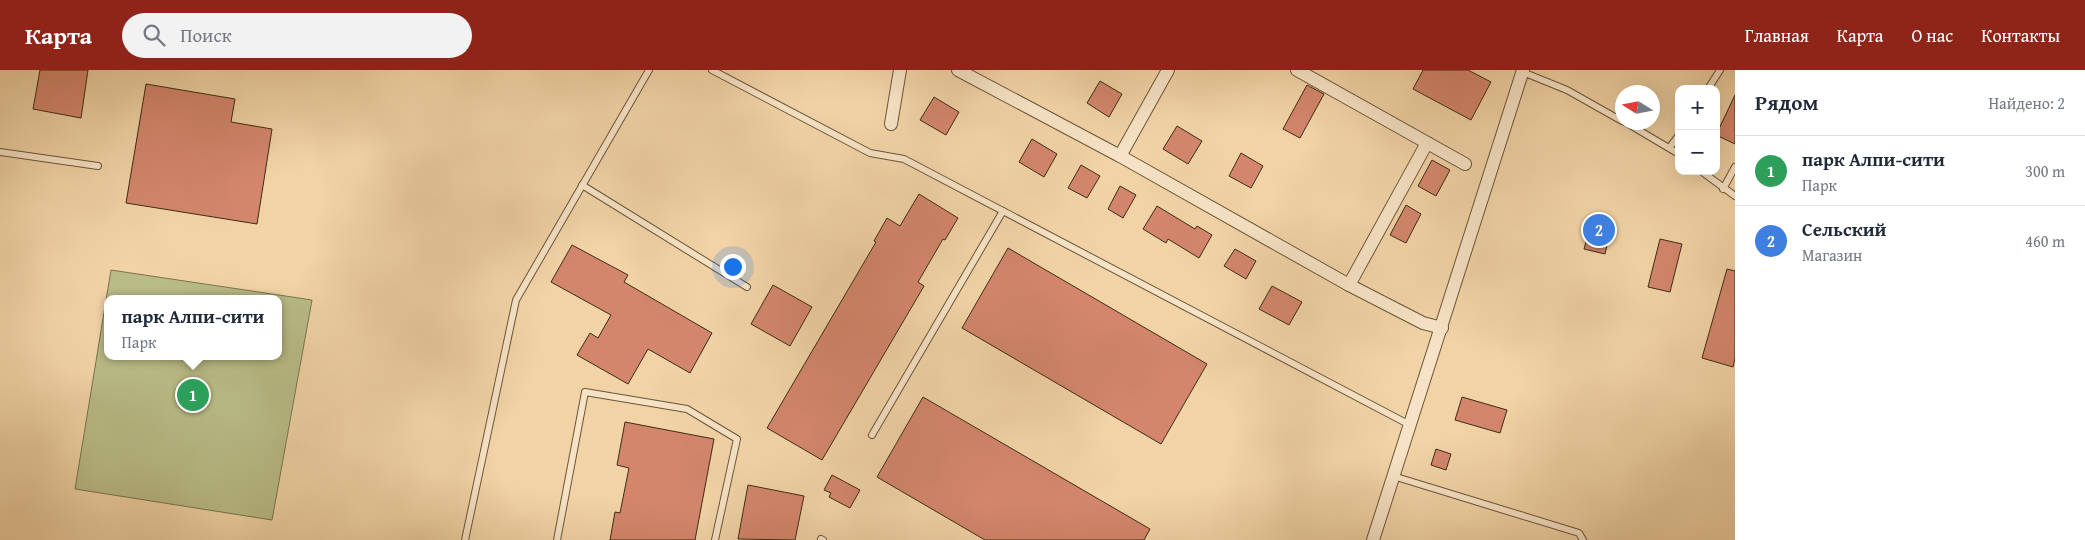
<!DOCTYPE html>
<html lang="ru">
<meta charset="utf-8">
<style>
body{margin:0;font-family:"Gentium Book Plus",serif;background:#f2f2f3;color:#1f2937}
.controls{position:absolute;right:15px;top:15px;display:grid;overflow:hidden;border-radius:10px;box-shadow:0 5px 20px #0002}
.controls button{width:45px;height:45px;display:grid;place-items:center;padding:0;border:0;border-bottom:1px solid #e0e1e3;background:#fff;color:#1f2937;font:25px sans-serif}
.compass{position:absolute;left:1615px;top:15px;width:45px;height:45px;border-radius:50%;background:#fff;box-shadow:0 5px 20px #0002;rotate:281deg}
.you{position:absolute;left:732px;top:196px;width:18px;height:18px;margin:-12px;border:4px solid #fff;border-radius:50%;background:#1a73e8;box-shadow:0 0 0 8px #1a73e833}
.badge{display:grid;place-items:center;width:32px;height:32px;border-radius:50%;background:#8f2418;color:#fff;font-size:16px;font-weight:700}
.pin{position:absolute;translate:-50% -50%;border:2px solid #fff;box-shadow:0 1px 5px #0006}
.popup{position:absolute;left:104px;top:225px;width:178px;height:65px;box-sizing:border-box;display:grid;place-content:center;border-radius:10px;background:#fff;filter:drop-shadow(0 1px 4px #0005);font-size:16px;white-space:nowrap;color:#747a83}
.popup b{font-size:19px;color:#1f2937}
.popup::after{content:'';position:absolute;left:50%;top:100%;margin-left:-10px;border:10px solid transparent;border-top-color:#fff}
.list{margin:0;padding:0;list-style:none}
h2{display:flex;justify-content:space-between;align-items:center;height:65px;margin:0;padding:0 20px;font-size:21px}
h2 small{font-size:16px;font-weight:400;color:#747a83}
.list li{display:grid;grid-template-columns:32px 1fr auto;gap:15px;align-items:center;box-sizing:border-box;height:70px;padding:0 20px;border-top:1px solid #e0e1e3}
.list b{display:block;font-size:19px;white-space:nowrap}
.list p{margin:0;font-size:16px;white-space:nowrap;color:#747a83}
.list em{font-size:16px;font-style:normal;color:#747a83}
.icon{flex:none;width:28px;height:28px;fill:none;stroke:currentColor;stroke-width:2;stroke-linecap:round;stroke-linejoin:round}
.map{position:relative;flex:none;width:1735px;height:470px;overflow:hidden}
header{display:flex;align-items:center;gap:30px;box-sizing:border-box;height:70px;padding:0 25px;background:#8f2418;color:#fff}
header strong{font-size:24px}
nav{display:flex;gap:28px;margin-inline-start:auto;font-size:18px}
.search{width:350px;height:45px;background:#f2f2f3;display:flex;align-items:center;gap:12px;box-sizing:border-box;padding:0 18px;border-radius:28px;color:#747a83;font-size:19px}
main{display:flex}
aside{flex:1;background:#fff}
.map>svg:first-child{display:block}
.green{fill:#b9bc87;stroke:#7b744e;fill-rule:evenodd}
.building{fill:#d3866c;stroke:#3d2c16}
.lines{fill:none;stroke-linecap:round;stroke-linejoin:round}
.lane-casing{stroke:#6a563a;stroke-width:8}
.street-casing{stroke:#6a563a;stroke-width:14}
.lane{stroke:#f6e2c5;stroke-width:6}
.street{stroke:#f6e2c5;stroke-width:12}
</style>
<header>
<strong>Карта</strong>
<div class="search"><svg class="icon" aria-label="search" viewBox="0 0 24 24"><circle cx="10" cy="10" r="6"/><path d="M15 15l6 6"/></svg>Поиск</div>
<nav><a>Главная</a><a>Карта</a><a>О нас</a><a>Контакты</a></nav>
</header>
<main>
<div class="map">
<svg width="1735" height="470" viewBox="0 0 1735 470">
<rect width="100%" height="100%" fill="#f1d3a6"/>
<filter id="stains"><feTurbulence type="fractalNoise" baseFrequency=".004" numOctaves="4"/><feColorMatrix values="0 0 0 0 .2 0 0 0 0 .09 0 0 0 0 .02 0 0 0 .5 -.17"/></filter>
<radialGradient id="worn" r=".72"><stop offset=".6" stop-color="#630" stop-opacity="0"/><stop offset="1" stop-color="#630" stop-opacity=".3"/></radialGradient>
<path class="green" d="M111,200L312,230L272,450L75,419ZM108,229H278V286H108Z"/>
<g class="building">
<path d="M40,0H88L81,48L33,39Z"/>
<path d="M1423,0H1468L1491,12L1471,50L1413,19Z"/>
<path d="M1100,11L1122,24L1109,47L1087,33Z"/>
<path d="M146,14L235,29L231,52L272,59L257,154L126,133Z"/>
<path d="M1307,15L1324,24L1300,68L1283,59Z"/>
<path d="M1735,25V74L1716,65Z"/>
<path d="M934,27L959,42L946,65L920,50Z"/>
<path d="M1177,56L1202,71L1188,94L1163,79Z"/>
<path d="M1032,69L1057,84L1044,107L1019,92Z"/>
<path d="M1241,83L1263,96L1251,118L1229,106Z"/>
<path d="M1432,90L1450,100L1436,126L1418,116Z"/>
<path d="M1081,95L1100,106L1087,128L1068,118Z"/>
<path d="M1120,116L1136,125L1123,148L1108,139Z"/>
<path d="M919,124L958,148L945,170L943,169L918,212L924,216L822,390L767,358L876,172L874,171L887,148L900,156Z"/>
<path d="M1406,135L1421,144L1406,173L1390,165Z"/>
<path d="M1157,136L1195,159L1197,156L1212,165L1199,188L1168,169L1166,173L1143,159Z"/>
<path d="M1591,154L1611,159L1605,184L1584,179Z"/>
<path d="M1660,169L1682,174L1670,222L1648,217Z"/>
<path d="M572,175L628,205L624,212L712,263L690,303L648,279L628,314L577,285L590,263L598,268L611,245L551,212Z"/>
<path d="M1008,178L1207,294L1161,374L962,258Z"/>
<path d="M1235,179L1256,191L1246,209L1224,196Z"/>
<path d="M1727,199L1735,201V288L1733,297L1702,288Z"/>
<path d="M773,215L812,237L790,276L751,254Z"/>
<path d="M1272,216L1302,232L1289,255L1259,239Z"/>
<path d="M923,327L1150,459L1144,470H985L877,407Z"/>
<path d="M1462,327L1507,340L1500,363L1455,350Z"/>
<path d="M625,352L714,369L695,470H610L615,442L620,443L629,398L617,395Z"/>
<path d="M1436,379L1451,384L1446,400L1431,395Z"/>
<path d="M832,405L860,420L850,438L829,427L831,423L824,420Z"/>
<path d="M748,415L804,426L795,470L738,469Z"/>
</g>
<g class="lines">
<defs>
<g id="lane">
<path d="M712,0L870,83L904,89L1410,355"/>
<path d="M1520,1L1567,20L1622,51"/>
<path d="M1708,19L1720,0"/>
<path d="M1625,52L1679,84"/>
<path d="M1670,77L1679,65"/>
<path d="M0,82L98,96"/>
<path d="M1701,101L1735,126"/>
<path d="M582,115L747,217"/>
<path d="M1723,119L1735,97"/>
<path d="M872,365L1003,141"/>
<path d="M1393,406L1579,463L1583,470"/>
<path d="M821,469L823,470"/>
<path d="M465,470L516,230L649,0"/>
<path d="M557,470L585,322L687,339L737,369L715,470"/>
</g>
<g id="street">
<path d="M958,0L1120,86L1349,215L1423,253L1442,258"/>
<path d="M1297,0L1465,94"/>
<path d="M891,54L900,0"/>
<path d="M1120,86L1168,0"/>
<path d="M1349,215L1427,73"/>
<path d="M1373,470L1523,0"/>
</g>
</defs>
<use href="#lane" class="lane-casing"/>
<use href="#street" class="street-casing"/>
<use href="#lane" class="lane"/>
<use href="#street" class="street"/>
</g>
<rect width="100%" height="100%" filter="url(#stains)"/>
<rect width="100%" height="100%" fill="url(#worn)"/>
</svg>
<div class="controls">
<button>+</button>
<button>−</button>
</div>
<svg class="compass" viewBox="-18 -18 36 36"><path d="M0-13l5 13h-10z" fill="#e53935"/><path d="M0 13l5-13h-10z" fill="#747a83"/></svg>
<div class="you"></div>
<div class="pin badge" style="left:193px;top:325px;background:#2e9e5b">1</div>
<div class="popup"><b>парк Алпи-сити</b>Парк</div>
<div class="pin badge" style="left:1599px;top:160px;background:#3f7fe0">2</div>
</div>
<aside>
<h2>Рядом<small>Найдено: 2</small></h2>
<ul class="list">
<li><span class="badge" style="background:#2e9e5b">1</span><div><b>парк Алпи-сити</b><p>Парк</p></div><em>300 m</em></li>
<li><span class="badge" style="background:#3f7fe0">2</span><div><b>Сельский</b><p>Магазин</p></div><em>460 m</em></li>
</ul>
</aside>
</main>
